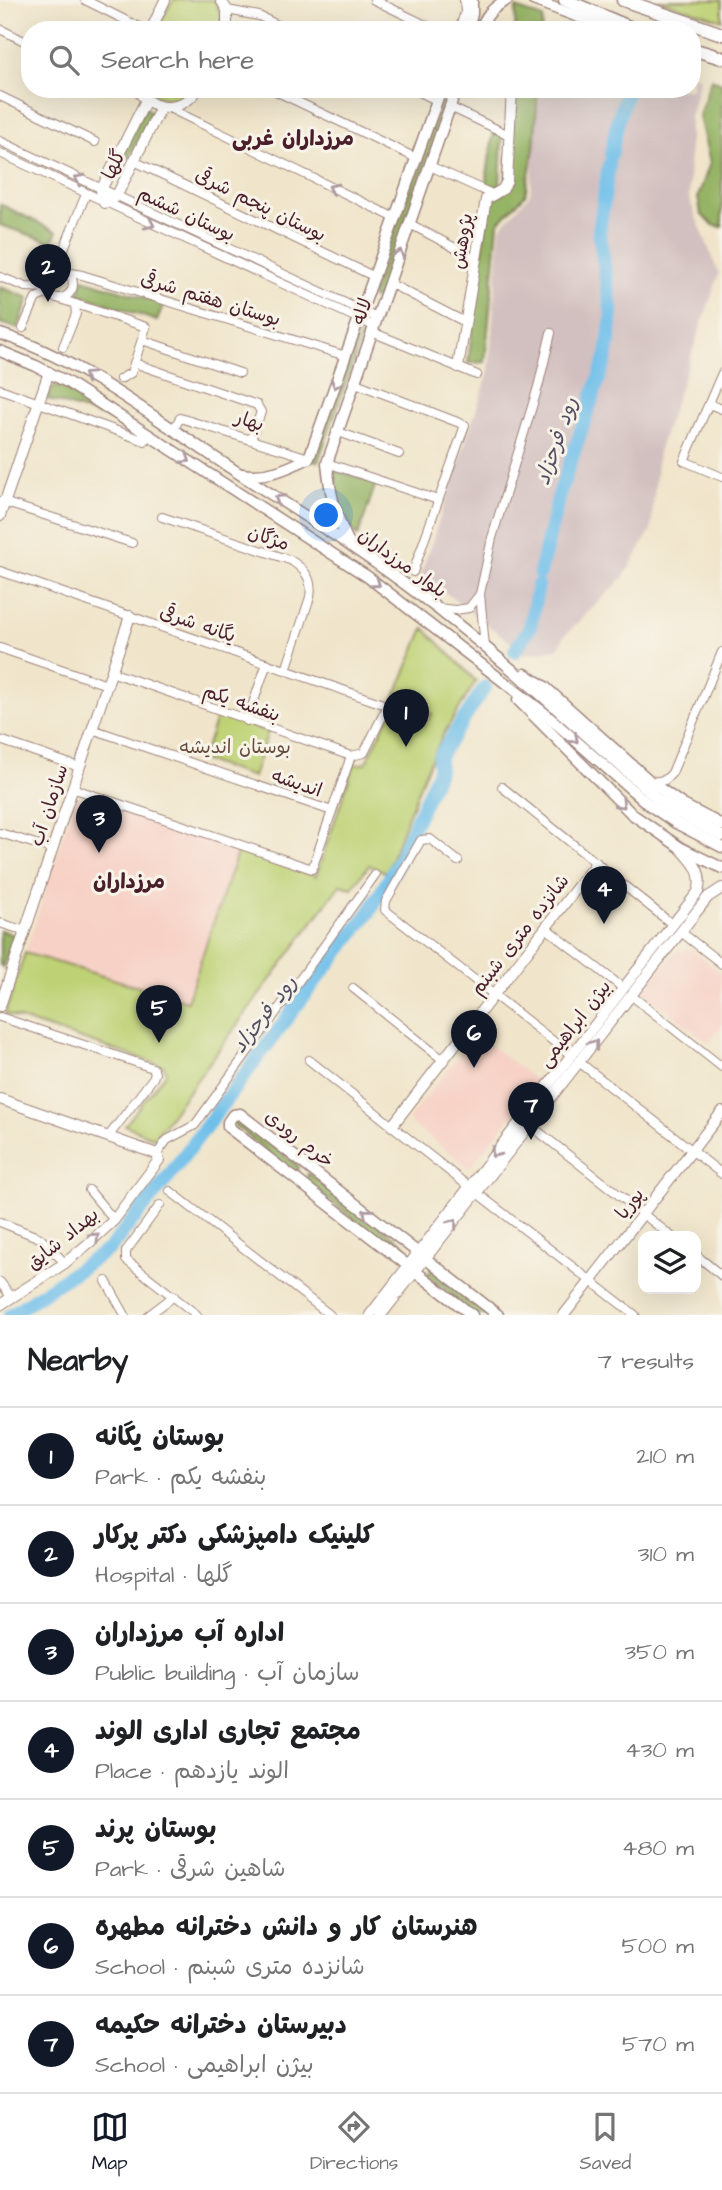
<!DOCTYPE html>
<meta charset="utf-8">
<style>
body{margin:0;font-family:"Architects Daughter","Playpen Sans Arabic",sans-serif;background:#f6f6f6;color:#202124}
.controls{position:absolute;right:21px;bottom:21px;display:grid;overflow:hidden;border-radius:14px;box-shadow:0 7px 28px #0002}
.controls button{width:63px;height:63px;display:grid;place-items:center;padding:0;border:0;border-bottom:2px solid #e0e0e0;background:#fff;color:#202124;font:35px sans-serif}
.you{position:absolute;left:327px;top:516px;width:24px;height:24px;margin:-18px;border:5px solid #fff;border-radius:50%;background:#1a73e8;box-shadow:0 0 0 10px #1a73e833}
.badge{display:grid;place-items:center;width:46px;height:46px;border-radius:50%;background:#111827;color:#fff;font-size:23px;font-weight:700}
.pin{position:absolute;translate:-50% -58px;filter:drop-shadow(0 2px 4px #0008)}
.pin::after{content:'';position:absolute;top:37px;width:24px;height:21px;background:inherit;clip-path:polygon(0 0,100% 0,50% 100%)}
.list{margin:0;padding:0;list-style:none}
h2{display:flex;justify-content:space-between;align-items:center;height:91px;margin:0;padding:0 28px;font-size:30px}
h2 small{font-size:23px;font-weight:400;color:#757577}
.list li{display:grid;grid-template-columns:46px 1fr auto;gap:21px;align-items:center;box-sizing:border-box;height:98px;padding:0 28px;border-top:2px solid #e0e0e0}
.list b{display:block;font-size:26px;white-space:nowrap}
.list p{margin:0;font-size:23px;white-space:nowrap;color:#757577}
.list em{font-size:23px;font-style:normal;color:#757577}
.icon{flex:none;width:38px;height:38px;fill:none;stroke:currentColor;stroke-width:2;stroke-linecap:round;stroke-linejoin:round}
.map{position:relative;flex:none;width:722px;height:1315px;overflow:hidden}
.search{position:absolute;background:#fff;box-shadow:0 7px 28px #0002;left:21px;right:21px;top:21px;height:77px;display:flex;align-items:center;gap:18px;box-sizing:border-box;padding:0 24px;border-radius:28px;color:#757577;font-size:26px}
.sheet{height:777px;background:#fff}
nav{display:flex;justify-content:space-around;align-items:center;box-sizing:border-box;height:98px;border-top:2px solid #e0e0e0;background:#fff;font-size:19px;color:#757577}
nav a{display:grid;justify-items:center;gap:4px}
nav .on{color:#111827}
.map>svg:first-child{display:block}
.built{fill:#f7d1c6}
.industrial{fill:#d2bfbf}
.green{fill:#bed275;stroke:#847850;stroke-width:2}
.forest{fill:#96b466;stroke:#706a48;stroke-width:2}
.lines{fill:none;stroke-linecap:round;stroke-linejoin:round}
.river{stroke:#6fbfea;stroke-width:14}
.minor-casing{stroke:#9d827a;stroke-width:10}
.tertiary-casing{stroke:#9d827a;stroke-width:12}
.secondary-casing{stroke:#9d827a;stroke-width:13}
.trunk-casing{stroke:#9d827a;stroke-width:15}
.minor{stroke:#fff;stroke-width:8}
.tertiary{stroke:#fff;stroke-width:10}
.secondary{stroke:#fff;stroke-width:10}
.trunk{stroke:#fff;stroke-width:12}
.oneway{stroke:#ae9aa0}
.labels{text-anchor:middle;stroke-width:6;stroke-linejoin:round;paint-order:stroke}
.street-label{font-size:19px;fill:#4a1f2b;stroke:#f7f3e8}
.park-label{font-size:19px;fill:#674c3e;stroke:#f7f3e8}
.neighbourhood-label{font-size:21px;font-weight:bold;fill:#4a1f2b;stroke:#f7f3e8}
.water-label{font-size:21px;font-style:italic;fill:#554f64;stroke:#f7f3e8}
</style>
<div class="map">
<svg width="722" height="1315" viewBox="0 0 722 1315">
<rect width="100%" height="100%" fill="#f7f3e8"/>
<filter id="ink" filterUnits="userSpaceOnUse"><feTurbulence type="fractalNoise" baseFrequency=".0143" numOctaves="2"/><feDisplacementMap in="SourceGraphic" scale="14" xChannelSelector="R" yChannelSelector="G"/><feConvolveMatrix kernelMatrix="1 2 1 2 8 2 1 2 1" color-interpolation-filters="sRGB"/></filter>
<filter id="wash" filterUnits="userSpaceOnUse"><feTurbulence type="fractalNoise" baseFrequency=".00686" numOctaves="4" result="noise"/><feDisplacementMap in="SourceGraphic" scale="28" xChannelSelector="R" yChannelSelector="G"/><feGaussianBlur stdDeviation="1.57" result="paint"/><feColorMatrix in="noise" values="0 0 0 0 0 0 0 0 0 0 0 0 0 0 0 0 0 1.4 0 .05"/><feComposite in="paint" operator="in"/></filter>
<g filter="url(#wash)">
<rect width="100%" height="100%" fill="#f0e5ca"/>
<g class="built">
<path d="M76,796L238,850L187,1001L25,953Z"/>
<path d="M691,949L722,974V1026L709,1043L643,992L676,951Z"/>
<path d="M476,1034L538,1082L470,1168L409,1122V1118Z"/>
</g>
<path class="industrial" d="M692,75L700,78L690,118L689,199L719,274L658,452L651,530L623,578L564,636L558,649L526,654L421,574L489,372L500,228L530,194L540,89H692Z"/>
<g class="green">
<path d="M173,0H214L222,17L220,30H156Z"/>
<path d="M657,0H722V20Z"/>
<path d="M147,89H190C177,102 160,102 147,89Z"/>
<path d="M424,628L476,681L443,735L424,775L386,873L369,865L352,888L340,885L154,1138L125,1125L166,1073L164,1066L5,1014L25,953L187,1001L238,850L316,876L354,765L366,763L391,712L424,725L432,714L394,699Z"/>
<path d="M217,715L268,732L253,777L202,760Z"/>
</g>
<g class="forest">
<path d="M516,8L543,18L542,30H515Z"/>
<path d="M711,79L722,83V227L713,225L701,214L698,197L710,163L699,116Z"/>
<path d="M446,89H453L378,297L373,299L371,296Z"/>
<path d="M513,89H538L534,148L525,195L498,223L485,362L468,363L489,203L505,192Z"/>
<path d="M145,107L151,112L123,170L117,169Z"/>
<path d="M493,134L502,137L500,186H492L486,182Z"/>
<path d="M0,204L57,232L51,242L0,225Z"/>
<path d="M83,279L164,304L157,321L79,294Z"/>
<path d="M0,287L29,298L18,328L0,323Z"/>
<path d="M363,323L366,325L318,462L311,459Z"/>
<path d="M63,385L120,422L47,399L52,388Z"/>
<path d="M334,470L376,483L358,536L355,534C344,515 331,493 334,470Z"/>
<path d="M0,930L14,935L3,967L0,965Z"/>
<path d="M235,1121L240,1122L298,1166V1170L294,1172L234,1125Z"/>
<path d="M308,1173L406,1246L404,1253H396L306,1181Z"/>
<path d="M430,1271L435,1272L489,1315H476L427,1275Z"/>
</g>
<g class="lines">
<g class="river">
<path d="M611,154L618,120L628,89"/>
<path d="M609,165L599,232L612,315"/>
<path d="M540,573L559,495L607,355L611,323"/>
<path d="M515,651L530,627L538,585"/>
<path d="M10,1315L109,1249L165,1181L306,993L370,911L395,868L439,770V757L485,687"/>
</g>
</g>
</g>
<g filter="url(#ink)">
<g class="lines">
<defs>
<g id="minor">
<path d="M85,0L145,30"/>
<path d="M374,0L436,30"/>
<path d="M227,10L259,16L288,30"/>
<path d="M0,29L30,44"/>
<path d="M459,30L465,12L464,0"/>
<path d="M271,89L416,158"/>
<path d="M413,89L436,100"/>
<path d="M0,96L95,142"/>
<path d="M450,107L509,135"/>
<path d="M169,108L395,218"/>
<path d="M0,141L377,318"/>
<path d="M0,153L374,326"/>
<path d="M134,161L375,277"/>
<path d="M430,166L494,195"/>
<path d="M410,224L476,259"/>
<circle cx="59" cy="284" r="14"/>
<path d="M55,271L86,194"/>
<path d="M66,272L82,275L346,356"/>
<path d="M0,277L26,287L46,288"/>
<path d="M389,283L465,322"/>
<path d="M57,298L146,327L131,373L120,379"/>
<path d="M23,328L36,298L49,293"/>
<path d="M372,332L477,375"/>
<path d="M142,340L240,373"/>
<path d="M63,347L76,314L75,304"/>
<path d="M134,363L257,405L261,412L251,439"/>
<path d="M722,373L684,461L722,477"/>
<path d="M353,382L465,425L413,572"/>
<path d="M0,389L145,441"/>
<path d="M709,404L722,409"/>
<path d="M173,430L180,418L309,458"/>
<path d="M336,431L399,454"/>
<path d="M327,463L438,500"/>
<path d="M0,501L132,543"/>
<path d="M162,517L290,560C305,569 313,579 310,597L286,670"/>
<path d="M0,571L386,705V709L364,753L351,756L111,672"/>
<path d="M438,608L455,610L469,608L480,594"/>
<path d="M485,647L480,594L492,538L538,387L551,333"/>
<path d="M0,648L107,685"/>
<path d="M247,721L267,663"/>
<path d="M92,729L332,811"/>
<path d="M0,740L79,767"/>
<path d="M651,782L665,780L672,773L722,652"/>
<path d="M502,787L673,925"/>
<path d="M72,788L312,869L351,756"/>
<path d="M0,833L52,849"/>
<path d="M458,861L430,839L421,840L386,901L385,910L571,1055"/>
<path d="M0,923L25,931"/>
<path d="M546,928L623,988"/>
<path d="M681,932L722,964"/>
<path d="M353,988L443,1060"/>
<path d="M632,996L722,1067"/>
<path d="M0,1017L153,1068L155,1073L153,1078L108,1137"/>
<path d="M309,1060L468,1186"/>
<path d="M579,1062L722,1174"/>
<path d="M530,1125L671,1236"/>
<path d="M157,1154L167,1140L195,1125L375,875"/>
<path d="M89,1190L114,1220"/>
<path d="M170,1191L330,1315"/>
<path d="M477,1193L635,1315"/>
<path d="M160,1205L126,1251V1260L197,1315"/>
<path d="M0,1222L40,1238L65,1263"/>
<path d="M696,1255L722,1276"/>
<path d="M106,1281L125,1315"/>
<path d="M0,1282L12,1298"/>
<path d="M149,1315L174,1296"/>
</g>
<g id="tertiary">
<path d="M221,0L227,10V30"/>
<path d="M151,30L165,0"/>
<path d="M137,89C152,113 182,113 198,89"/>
<path d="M146,100L101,190L104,203L116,197L161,107"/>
<path d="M458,367L486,199L503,189L507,181L512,89"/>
<path d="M0,516L49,372"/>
<path d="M0,1006L130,616"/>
<path d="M0,1099L157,1154L159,1160L114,1220L89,1243L65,1263L0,1305"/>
<path d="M392,1126L596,863"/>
<path d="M370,1315L698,892C704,873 694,863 681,849"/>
<path d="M381,1315L708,897L722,888"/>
<path d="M564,1315L722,1112"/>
</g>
<g id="secondary">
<path d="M533,0L600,25L627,29"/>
<path d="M468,30L472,14V0"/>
<path d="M480,30C486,15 493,7 507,0"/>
<path d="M0,334C75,357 146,412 211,455C280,501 351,543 417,593C501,656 577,727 655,797L680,814L722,836"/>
<path d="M0,351L36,366L67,382L368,577L543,712L648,804L676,823L722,847"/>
<path d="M242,474C267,478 286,469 309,458L441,89"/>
<path d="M349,543C335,516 330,493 327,463L456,89"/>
<path d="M525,674L545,687L651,782L683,805L722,825"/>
<path d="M518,700L632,814L681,848L722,868"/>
<path d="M472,1315L228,1127V1122L233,1115L240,1114L498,1315"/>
</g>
<g id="trunk">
<path d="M565,0L636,30"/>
<path d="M623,0L722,34"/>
<path d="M692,49L722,58"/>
</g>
</defs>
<use href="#minor" class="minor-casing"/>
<use href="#tertiary" class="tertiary-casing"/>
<use href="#secondary" class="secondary-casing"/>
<use href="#trunk" class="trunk-casing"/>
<use href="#minor" class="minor"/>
<use href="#tertiary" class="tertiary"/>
<use href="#secondary" class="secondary"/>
<use href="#trunk" class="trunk"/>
</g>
<defs><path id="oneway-chevron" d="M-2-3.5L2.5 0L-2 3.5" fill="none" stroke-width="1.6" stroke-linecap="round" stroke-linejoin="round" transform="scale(1.75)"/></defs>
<g class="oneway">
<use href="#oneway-chevron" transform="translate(79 179) rotate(-154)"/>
<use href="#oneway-chevron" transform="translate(333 188) rotate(-154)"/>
<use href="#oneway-chevron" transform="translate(150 224) rotate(25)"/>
<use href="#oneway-chevron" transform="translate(399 254) rotate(-71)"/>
<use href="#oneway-chevron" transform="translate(88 376) rotate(-148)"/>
<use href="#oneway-chevron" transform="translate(336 384) rotate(109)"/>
<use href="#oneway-chevron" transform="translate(186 459) rotate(33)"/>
<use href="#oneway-chevron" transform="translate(279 499) rotate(-147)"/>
<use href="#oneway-chevron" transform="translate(376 583) rotate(35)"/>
<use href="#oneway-chevron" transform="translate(574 739) rotate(41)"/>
<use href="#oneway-chevron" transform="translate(621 804) rotate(44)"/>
<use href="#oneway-chevron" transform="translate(594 1044) rotate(-52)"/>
<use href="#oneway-chevron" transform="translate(495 1153) rotate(129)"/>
<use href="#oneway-chevron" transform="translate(367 1213) rotate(-142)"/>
<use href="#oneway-chevron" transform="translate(453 1223) rotate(-52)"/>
<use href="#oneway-chevron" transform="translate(95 1237) rotate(-43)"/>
</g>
</g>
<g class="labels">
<g class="street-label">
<text transform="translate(113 164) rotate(-64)" y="7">گلها</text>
<text transform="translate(261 204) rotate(26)" y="7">بوستان پنجم شرقی</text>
<text transform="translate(187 213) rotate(25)" y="7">بوستان ششم</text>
<text transform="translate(461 241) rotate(-81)" y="7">پژوهش</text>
<text transform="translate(211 298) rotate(17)" y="7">بوستان هفتم شرقی</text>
<text transform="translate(361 311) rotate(-71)" y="7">لاله</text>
<text transform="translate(250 420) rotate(18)" y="7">بهار</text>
<text transform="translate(269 537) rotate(19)" y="7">مژگان</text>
<text transform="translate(403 562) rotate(36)" y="7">بلوار مرزداران</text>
<text transform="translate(198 623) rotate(19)" y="7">یگانه شرقی</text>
<text transform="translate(242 702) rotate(19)" y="7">بنفشه یکم</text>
<text transform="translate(297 782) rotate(19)" y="7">اندیشه</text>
<text transform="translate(48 805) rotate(-72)" y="7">سازمان آب</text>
<text transform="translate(519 934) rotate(-52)" y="7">شانزده متری شبنم</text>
<text transform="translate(574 1023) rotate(-52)" y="7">بیژن ابراهیمی</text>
<text transform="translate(300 1138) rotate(38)" y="7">خرم رودی</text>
<text transform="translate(629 1203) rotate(-52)" y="7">پوریا</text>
<text transform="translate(62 1238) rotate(-39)" y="7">بهداد شایق</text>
</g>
<g class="park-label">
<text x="235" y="753">بوستان اندیشه</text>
</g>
<g class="neighbourhood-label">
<text x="293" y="145">مرزداران غربی</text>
<text x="129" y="888">مرزداران</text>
</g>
<g class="water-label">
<text transform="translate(556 441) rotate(-71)" y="7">رود فرحزاد</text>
<text transform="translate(264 1014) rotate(-52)" y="7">رود فرحزاد</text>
</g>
</g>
</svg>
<div class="controls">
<button><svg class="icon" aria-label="layers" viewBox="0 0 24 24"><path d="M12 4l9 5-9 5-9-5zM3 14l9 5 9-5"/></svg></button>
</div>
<div class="you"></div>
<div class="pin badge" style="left:406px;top:747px">1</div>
<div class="pin badge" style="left:48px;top:302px">2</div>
<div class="pin badge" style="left:99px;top:853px">3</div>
<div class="pin badge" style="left:604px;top:924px">4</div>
<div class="pin badge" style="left:159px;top:1043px">5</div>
<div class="pin badge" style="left:474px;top:1068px">6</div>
<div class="pin badge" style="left:531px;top:1140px">7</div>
<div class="search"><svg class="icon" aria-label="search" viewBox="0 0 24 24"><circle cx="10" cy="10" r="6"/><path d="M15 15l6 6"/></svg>Search here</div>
</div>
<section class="sheet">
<h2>Nearby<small>7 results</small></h2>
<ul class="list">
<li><span class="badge">1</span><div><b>بوستان یگانه</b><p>Park · بنفشه یکم</p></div><em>210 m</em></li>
<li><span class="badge">2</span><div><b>کلینیک دامپزشکی دکتر پرکار</b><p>Hospital · گلها</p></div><em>310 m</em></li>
<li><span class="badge">3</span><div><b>اداره آب مرزداران</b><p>Public building · سازمان آب</p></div><em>350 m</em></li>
<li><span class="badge">4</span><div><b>مجتمع تجاری اداری الوند</b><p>Place · الوند یازدهم</p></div><em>430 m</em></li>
<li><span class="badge">5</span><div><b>بوستان پرند</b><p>Park · شاهین شرقی</p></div><em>480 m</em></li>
<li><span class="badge">6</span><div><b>هنرستان کار و دانش دخترانه مطهره</b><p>School · شانزده متری شبنم</p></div><em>500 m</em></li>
<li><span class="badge">7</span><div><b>دبیرستان دخترانه حکیمه</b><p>School · بیژن ابراهیمی</p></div><em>570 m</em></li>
</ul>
</section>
<nav>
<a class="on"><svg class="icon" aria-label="map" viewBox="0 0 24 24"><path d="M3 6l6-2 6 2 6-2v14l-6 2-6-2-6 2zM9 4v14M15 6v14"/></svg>Map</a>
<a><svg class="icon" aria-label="directions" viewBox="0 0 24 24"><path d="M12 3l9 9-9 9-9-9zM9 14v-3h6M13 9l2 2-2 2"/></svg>Directions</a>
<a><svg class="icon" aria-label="saved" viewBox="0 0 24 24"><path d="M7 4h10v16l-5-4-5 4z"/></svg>Saved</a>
</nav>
